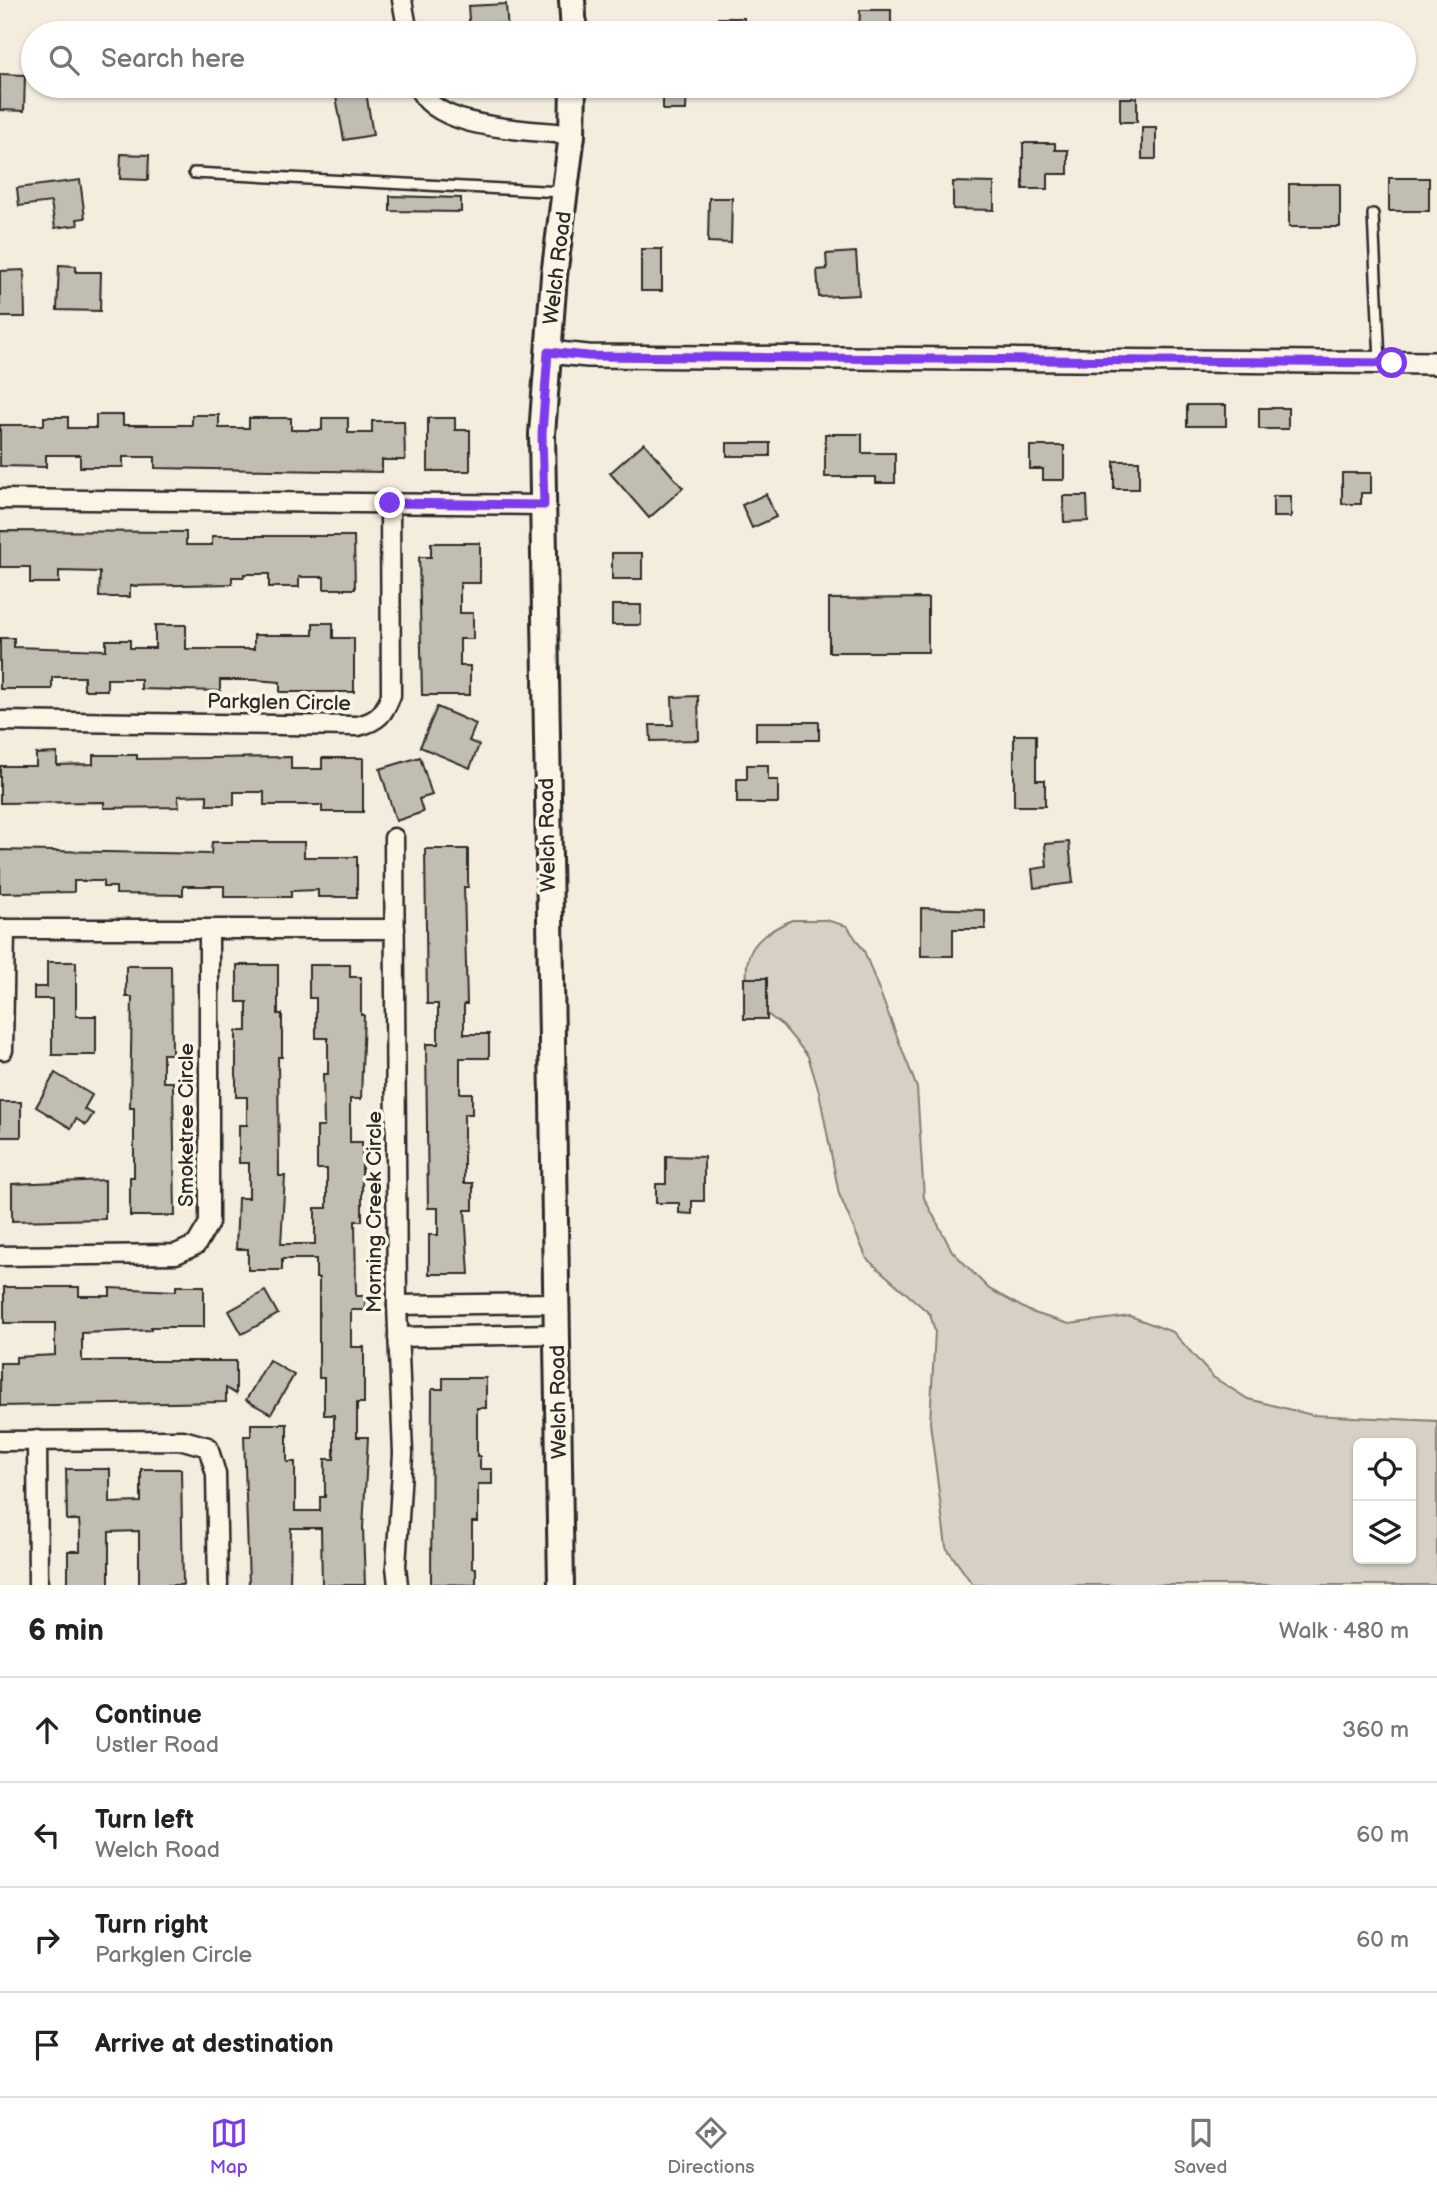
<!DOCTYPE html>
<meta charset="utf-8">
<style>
body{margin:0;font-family:"Balsamiq Sans",sans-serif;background:#f6f6f6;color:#222}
.controls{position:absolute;right:21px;bottom:21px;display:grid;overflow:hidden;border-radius:10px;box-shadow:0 2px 5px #0004}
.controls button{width:63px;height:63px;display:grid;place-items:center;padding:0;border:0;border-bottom:2px solid #e0e0e0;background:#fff;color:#222;font:35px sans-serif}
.stop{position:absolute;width:21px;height:21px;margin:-16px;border:5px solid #7c3aed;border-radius:50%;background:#fff}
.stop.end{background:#7c3aed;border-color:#fff;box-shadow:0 2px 7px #0008}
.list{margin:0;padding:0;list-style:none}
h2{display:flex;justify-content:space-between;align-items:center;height:91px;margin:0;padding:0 28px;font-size:30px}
h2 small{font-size:23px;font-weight:400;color:#767676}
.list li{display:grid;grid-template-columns:46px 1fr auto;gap:21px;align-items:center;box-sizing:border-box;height:105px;padding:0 28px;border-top:2px solid #e0e0e0}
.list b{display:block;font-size:26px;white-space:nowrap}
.list p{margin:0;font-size:23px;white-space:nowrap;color:#767676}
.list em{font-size:23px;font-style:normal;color:#767676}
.icon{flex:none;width:38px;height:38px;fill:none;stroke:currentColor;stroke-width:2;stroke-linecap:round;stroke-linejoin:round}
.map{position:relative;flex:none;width:1437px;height:1585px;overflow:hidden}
.search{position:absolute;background:#fff;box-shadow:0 2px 5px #0004;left:21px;right:21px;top:21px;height:77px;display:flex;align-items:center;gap:18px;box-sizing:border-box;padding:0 24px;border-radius:38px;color:#767676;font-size:26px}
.sheet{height:511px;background:#fff}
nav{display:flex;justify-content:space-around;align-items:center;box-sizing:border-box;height:98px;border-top:2px solid #e0e0e0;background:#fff;font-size:19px;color:#767676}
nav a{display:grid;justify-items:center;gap:4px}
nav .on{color:#7c3aed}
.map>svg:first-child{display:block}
.green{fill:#d6d1c4;stroke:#807e78;stroke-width:2;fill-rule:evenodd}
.building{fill:#c2bdb1;stroke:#2b2b2b;stroke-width:2}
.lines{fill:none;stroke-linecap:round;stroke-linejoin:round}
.service-casing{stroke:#2b2b2b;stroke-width:14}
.minor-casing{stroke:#2b2b2b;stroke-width:23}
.tertiary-casing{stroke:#2b2b2b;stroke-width:26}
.secondary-casing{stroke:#2b2b2b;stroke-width:30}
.service{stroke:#fcf5e5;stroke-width:9}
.minor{stroke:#fcf5e5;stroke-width:18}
.tertiary{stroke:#fcf5e5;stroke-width:21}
.secondary{stroke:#fcf5e5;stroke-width:24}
.route{stroke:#7c3aed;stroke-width:9}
.labels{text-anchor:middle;stroke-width:7;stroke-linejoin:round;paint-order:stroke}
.street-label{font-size:21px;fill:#2b2b2b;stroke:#fcf5e5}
</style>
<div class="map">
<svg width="1437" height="1585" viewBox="0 0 1437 1585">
<rect width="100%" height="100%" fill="#f4edde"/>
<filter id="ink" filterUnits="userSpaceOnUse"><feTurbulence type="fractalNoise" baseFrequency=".0143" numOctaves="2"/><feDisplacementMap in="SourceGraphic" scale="14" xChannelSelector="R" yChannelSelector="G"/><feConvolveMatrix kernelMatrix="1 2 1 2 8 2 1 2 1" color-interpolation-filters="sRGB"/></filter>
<g filter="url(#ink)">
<path class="green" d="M792,920H826L847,926L864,951L917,1088L924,1198L952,1251L989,1289L1031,1312L1069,1324L1130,1316L1173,1332L1213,1377L1248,1399L1312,1415L1437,1421V1585H973L946,1547L930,1423L935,1331L930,1314L867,1259L839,1194L819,1092L808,1056L783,1026L750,1001C741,956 748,940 792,920ZM1358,1443H1411V1559H1358Z"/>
<g class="building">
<path d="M506,4L508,33H470L468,6Z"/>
<path d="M860,10H891V33H859Z"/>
<rect x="718" y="18" width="26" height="15"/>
<path d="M0,74L25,75L24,111L0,110Z"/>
<path d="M663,86H687L686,110H663Z"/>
<path d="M366,92L373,135L344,140L336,97Z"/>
<rect x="1120" y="98" width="17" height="24"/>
<rect x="1142" y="127" width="14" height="32"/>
<path d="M1023,143H1055V150H1068V174H1048V189H1023Z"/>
<path d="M121,154L149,155L148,180L120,179Z"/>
<rect x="1389" y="178" width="40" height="33"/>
<path d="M80,180L85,218L77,219L78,225L55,228L51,202L19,206L17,188Z"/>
<path d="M953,182L994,183V210L953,209Z"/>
<rect x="1289" y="184" width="51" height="43"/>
<path d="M390,196L461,198V212L390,211Z"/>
<path d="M709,198H732L731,243L708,242Z"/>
<rect x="641" y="249" width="21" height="42"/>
<path d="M856,252L859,295L819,297L817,270L827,269L826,254Z"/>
<path d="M59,265L76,266V272H101L100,311L57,310Z"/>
<path d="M24,270L25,317H0V271Z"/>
<rect x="1187" y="405" width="39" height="21"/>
<rect x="1259" y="408" width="29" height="21"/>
<path d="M96,415H123V425H192V415H219V428H249V418H291V430H322V418H348V433H372V421H404L405,460H382V472L155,468V457H123V467H80V455H46V467L0,466V425H44V417H68V428H96Z"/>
<path d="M428,418H455V430H470V471H428Z"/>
<path d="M825,434H862V453H895V483H876V477H825Z"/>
<path d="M644,443L683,488L649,518L610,473Z"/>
<rect x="727" y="443" width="43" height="13"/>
<path d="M1030,446H1064V480H1043V469H1030Z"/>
<rect x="1114" y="461" width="25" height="28"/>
<path d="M1342,473H1371V493H1361V504H1342Z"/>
<path d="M766,494L776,517L752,528L742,505Z"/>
<path d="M1063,496H1087L1088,521L1064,522Z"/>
<rect x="1273" y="496" width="18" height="21"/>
<path d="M0,531L186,532V545H212V536H354L355,589H324V577H299V587H269V574H244V577H232V584L130,586V597H99L100,572L59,571V583H30V567H0Z"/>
<path d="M431,543H480V583H460V613H473V639H460V666H470V695H422L419,557H431Z"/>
<rect x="612" y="553" width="30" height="26"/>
<path d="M928,598V652H829V599Z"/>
<rect x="612" y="605" width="29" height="20"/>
<path d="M313,623H333V638H354V692H280V682L254,680H220V691L141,689V679H107V690H84V677H52V689H0V638H14V647L106,650V640H130V648H155V625H186V649H254V635H313Z"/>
<path d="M698,696L699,740L651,741L650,725H673L672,697Z"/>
<path d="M437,707L476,724L469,741L479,745L470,768L420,747Z"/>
<rect x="756" y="722" width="63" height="18"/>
<path d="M1014,735H1036V780H1045V806H1014Z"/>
<path d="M57,753V765L93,764V755H137V759L291,757V769H322V758H363V812H322V805H264V792H234V805H207V795L178,796L179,807L104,808V802L0,803V766H36V754Z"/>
<path d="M420,757L432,795L419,799L423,812L396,821L380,769Z"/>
<path d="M747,765H768V780H778V803H737V779H747Z"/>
<path d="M212,842H304V857H357V897H318V890L291,891V897H224V886H183V895L116,894V887H103V881H74V892L0,893V850L211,854Z"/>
<path d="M1069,842L1073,883L1034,888L1032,869L1047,867L1045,844Z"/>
<path d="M425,849H468V887H464L467,1004H464V1034H489V1058H460V1093H472V1114H464V1183H473V1210H465L469,1274H429V1235H438V1208H428L426,1044H438V1004H427Z"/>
<path d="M921,908L985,910V929H953V956H921Z"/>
<path d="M47,962H76V1016H96V1055H52V999H34V987H47Z"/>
<path d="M237,965H278V1014H282V1057H278L279,1176H285L281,1244H315V1208H327V1169H317V1127H324L323,1074H328V1038H316V998H309V965H350V977H361V1015H364L361,1099H350V1142H362V1221H355L356,1296H365V1310H351V1347H364V1403H357V1437H368L363,1528L365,1585H322L321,1528H291L290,1585H249L244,1436H251V1424H287V1462H295V1511H320V1497H325V1459H334V1415H324V1378H319V1278H316V1259H282V1270H248V1249H236L238,1198H249V1163H239V1125H247V1097H236V1031H247V1002H237Z"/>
<path d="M126,966H171L172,1054H163V1082H173L175,1216H130V1177H134V1108H130L132,997H126Z"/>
<rect x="744" y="978" width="23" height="41"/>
<path d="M55,1073L92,1095L84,1109L93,1114L86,1125L76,1119L71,1128L36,1107Z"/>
<rect x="0" y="1102" width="21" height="35"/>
<path d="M666,1156L704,1157V1201H692V1214L679,1213V1203H656V1184H666Z"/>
<path d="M105,1180V1219L12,1221V1184Z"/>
<path d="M176,1286H204V1327H151V1330L82,1333V1361H236V1394L226,1388V1402L0,1406V1363H16V1357L55,1355V1323H4V1287H79V1296H110V1288L176,1291Z"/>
<path d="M265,1291L278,1314L242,1334L229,1311Z"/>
<path d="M269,1360L294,1375L271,1414L246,1400Z"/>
<path d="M443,1378H486V1408H477V1456H480V1469H492V1484H478V1522H472V1568H476V1585L431,1584L432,1389H443Z"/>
<path d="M66,1469H110V1503L141,1502V1469H181L183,1585H139V1531L109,1532V1585H68V1551H80V1532L79,1520H67Z"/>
</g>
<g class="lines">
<defs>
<g id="service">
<path d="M194,173L562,192"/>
<path d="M1373,214L1380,361"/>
</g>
<g id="minor">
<path d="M402,0L408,33"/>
<path d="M418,86C434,131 530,129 572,135"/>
<path d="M0,499L544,505"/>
<path d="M0,721L358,726C378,721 384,714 391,695L390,503"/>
<path d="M394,838L397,1305L403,1454L396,1566L398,1585"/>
<path d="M0,929H395"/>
<path d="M3,1050L5,929"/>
<path d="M0,1256L176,1254L196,1245L209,1223V930"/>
<path d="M397,1305L556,1303"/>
<path d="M398,1337L557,1334"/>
<path d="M37,1440L38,1585"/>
<path d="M0,1441L183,1440L208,1447L216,1474L218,1585"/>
</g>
<path id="tertiary" d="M548,352L588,356L1437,363"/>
<g id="secondary">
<path d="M572,0L574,33"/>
<path d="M561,1585L542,434L554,276L572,135L573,86"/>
</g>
</defs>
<use href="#service" class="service-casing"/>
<use href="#minor" class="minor-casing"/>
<use href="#tertiary" class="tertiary-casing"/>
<use href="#secondary" class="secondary-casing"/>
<use href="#service" class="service"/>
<use href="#minor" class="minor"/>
<use href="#tertiary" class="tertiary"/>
<use href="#secondary" class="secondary"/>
</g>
</g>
<g class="lines" filter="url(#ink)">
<path class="route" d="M390,503L544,505L542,434L548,352L588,356L1392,363"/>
</g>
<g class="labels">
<g class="street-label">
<text transform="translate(557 268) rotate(-83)" y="7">Welch Road</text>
<text transform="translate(279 702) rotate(1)" y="7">Parkglen Circle</text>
<text transform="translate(547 835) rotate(-91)" y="7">Welch Road</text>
<text transform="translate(186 1125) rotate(-90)" y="7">Smoketree Circle</text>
<text transform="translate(374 1212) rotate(-90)" y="7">Morning Creek Circle</text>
<text transform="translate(558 1402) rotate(-91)" y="7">Welch Road</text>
</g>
</g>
</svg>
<div class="controls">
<button><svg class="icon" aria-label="locate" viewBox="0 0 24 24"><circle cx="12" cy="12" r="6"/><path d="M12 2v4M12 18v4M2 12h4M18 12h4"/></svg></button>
<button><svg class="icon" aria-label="layers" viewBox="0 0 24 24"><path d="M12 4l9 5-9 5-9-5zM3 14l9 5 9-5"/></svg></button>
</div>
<div class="stop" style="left:1392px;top:363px"></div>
<div class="stop end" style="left:390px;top:503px"></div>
<div class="search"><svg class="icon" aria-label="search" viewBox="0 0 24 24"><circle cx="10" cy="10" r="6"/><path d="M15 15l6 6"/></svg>Search here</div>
</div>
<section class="sheet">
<h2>6 min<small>Walk · 480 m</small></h2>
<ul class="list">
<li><svg class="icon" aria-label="ahead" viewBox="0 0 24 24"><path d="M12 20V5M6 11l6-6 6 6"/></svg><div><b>Continue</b><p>Ustler Road</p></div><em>360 m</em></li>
<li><svg class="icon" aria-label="left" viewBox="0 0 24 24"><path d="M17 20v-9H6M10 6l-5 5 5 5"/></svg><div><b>Turn left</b><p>Welch Road</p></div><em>60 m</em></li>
<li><svg class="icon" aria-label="right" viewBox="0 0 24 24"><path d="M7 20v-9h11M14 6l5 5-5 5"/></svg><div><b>Turn right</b><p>Parkglen Circle</p></div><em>60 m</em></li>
<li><svg class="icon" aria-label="arrive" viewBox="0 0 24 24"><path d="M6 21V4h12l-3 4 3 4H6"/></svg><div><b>Arrive at destination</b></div></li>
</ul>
</section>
<nav>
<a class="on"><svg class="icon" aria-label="map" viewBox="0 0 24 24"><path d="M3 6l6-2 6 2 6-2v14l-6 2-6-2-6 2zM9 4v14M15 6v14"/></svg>Map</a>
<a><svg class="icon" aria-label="directions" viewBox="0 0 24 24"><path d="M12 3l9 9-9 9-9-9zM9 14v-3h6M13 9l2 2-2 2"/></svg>Directions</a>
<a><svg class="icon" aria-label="saved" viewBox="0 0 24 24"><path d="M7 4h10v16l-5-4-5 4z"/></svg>Saved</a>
</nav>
